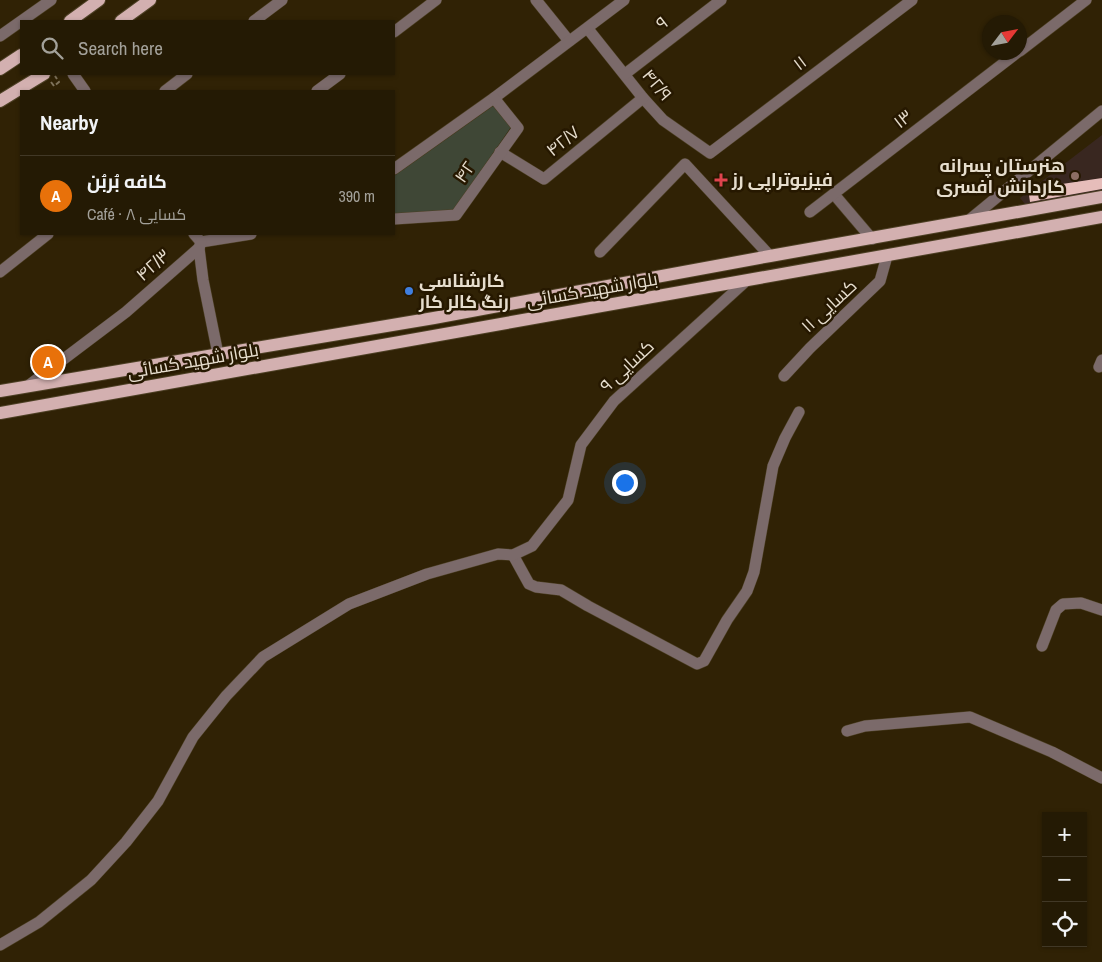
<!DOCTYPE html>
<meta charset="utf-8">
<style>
body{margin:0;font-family:"Archivo Narrow",Cairo,sans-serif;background:#302713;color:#f1f3f6}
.controls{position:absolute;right:15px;bottom:15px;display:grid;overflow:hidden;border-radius:0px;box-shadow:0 1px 4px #0004}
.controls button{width:45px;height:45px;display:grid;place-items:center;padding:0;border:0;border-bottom:1px solid #413826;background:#241a04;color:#f1f3f6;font:25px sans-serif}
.compass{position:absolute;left:982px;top:15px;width:45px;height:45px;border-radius:50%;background:#241a04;box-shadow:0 1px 4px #0004;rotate:58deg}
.you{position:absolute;left:624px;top:482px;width:18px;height:18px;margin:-12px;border:4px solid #fff;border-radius:50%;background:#1a73e8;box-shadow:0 0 0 8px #1a73e833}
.badge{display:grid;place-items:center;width:32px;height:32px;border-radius:50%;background:#2563eb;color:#fff;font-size:16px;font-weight:700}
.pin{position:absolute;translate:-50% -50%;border:2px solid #fff;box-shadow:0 1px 5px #0006}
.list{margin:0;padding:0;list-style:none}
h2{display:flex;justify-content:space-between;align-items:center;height:65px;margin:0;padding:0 20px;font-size:21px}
h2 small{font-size:16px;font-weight:400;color:#a3a19a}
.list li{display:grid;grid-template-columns:32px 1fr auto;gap:15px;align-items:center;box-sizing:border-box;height:80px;padding:0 20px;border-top:1px solid #413826}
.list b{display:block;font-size:19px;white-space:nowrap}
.list p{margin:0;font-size:16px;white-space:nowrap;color:#a3a19a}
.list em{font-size:16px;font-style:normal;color:#a3a19a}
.icon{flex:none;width:28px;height:28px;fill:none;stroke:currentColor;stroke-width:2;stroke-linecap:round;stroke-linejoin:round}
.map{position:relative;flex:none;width:1102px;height:962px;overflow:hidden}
.search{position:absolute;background:#241a04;box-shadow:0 1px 4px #0004;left:20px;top:20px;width:375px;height:55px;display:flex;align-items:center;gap:12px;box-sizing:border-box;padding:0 18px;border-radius:0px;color:#a3a19a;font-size:19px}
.panel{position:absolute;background:#241a04;box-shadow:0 1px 4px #0004;left:20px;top:90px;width:375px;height:145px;border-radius:0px}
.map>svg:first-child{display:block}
.education{fill:#392720}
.green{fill:#3f4736}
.building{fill:#e6bdba}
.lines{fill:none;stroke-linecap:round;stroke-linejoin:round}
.minor-casing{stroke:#4d4025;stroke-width:12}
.major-casing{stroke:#4d4025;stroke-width:14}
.path{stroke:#7f735b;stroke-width:2;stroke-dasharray:5 2.5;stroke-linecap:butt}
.minor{stroke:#7b6a6a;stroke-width:11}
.major{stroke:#d3b0b0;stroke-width:12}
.education-dot{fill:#8d6e63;stroke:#261800;stroke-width:2}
.health-dot{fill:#e0444e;stroke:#261800;stroke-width:2}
.shop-dot{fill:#3f7fe0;stroke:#261800;stroke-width:2}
.labels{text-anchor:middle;stroke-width:5;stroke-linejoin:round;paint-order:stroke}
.street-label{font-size:18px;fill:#e6ddcd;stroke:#261800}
.poi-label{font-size:18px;font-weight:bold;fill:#e6ddcd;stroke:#261800;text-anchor:start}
</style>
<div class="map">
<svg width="1102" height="962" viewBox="0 0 1102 962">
<rect width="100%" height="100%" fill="#302205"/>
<path class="education" d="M1102,135V193L1031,205L1025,204L1020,198Z"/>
<path class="green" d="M493,106L511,127L453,211L394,214V176Z"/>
<path class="building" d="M1102,178V189L1030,202L1029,195L1063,188L1062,184Z"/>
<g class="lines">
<defs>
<g id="minor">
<path d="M536,0L569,41"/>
<path d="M254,21L282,0"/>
<path d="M588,29L643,98L663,120L710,153L912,0"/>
<path d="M394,32L436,0"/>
<path d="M0,36L51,0"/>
<path d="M1020,51L1086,0"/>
<path d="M73,74L85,91"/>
<path d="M625,74L721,0"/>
<path d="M165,91L187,74"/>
<path d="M317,91L340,74"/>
<path d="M500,152L544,179L643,98"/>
<path d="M394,169L494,98L624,0"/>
<path d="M838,199L872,239"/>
<path d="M810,212L1018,52"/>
<path d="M394,219L456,215L518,128L494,98"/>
<path d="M968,221L1102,111"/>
<path d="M194,234L201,242L251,234"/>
<path d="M199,248L203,280L218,354"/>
<path d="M600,252L685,164L770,256"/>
<path d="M0,272L48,234"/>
<path d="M1099,367L1102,360"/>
<path d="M784,376L810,348L880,281L887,256"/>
<path d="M28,386L126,312L199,248L201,242"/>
<path d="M513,555L529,584L536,587L561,590L588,606L697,664L704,661L727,620L747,591L754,572L773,466L785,438L799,412"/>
<path d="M1042,646L1056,610L1063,604L1081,603L1102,610"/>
<path d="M847,731L865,726L970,717L1052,752L1102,778"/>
<path d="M0,945L39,922L91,880L126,842L158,801L193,737L226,696L263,657L349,604L427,574L498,554L513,555L532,546L568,500L581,445L614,401L746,281"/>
</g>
<g id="major">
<path d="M70,21L99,0"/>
<path d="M121,21L150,0"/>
<path d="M0,69L21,55"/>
<path d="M0,101L44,74"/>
<path d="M0,391L434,318L770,256L1102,197"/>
<path d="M0,413L1102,217"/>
</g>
</defs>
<use href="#minor" class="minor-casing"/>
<use href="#major" class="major-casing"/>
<path class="path" d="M51,82L54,86L59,82L55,76"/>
<use href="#minor" class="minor"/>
<use href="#major" class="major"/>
</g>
<circle class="education-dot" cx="1075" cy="176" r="5"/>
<path class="health-dot" d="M718.5 172.5h5v5h5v5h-5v5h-5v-5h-5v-5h5z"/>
<circle class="shop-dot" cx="409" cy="291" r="5"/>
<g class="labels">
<g class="street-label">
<text transform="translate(662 23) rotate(-38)" y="6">۹</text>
<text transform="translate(800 63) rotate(-37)" y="6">۱۱</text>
<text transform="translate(657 85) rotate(50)" y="6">۴۲/۹</text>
<text transform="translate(903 119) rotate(-38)" y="6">۱۳</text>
<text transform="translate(563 141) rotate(-39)" y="6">۴۲/۷</text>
<text transform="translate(465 172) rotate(-55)" y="6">۴۲</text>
<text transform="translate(153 265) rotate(-41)" y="6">۴۲/۳</text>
<text transform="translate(592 290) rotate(-10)" y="6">بلوار شهید کسائی</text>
<text transform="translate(829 306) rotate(-43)" y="6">۱۱ کسایی</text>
<text transform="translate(193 361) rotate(-10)" y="6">بلوار شهید کسائی</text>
<text transform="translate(627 366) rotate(-43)" y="6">۹ کسایی</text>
</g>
<g class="poi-label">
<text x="1065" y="172" text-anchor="end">هنرستان پسرانه<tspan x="1065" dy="21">کاردانش افسری</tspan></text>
<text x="732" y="186">فیزیوتراپی رز</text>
<text x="419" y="287">کارشناسی<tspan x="419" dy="21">رنگ کالر کار</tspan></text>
</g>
</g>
</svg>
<div class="controls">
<button>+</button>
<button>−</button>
<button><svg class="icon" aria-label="locate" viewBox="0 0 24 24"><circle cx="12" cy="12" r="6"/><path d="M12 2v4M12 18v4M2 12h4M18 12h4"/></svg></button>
</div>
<svg class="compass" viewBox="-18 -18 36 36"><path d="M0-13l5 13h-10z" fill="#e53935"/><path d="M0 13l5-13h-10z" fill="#a3a19a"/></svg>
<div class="you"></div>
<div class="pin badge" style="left:48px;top:362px;background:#e8710a">A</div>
<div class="search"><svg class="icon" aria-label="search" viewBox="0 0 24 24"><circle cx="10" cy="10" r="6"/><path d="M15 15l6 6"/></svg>Search here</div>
<section class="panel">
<h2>Nearby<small></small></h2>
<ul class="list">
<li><span class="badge" style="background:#e8710a">A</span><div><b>کافه بُربُن</b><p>Café · ۸ کسایی</p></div><em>390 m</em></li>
</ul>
</section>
</div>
